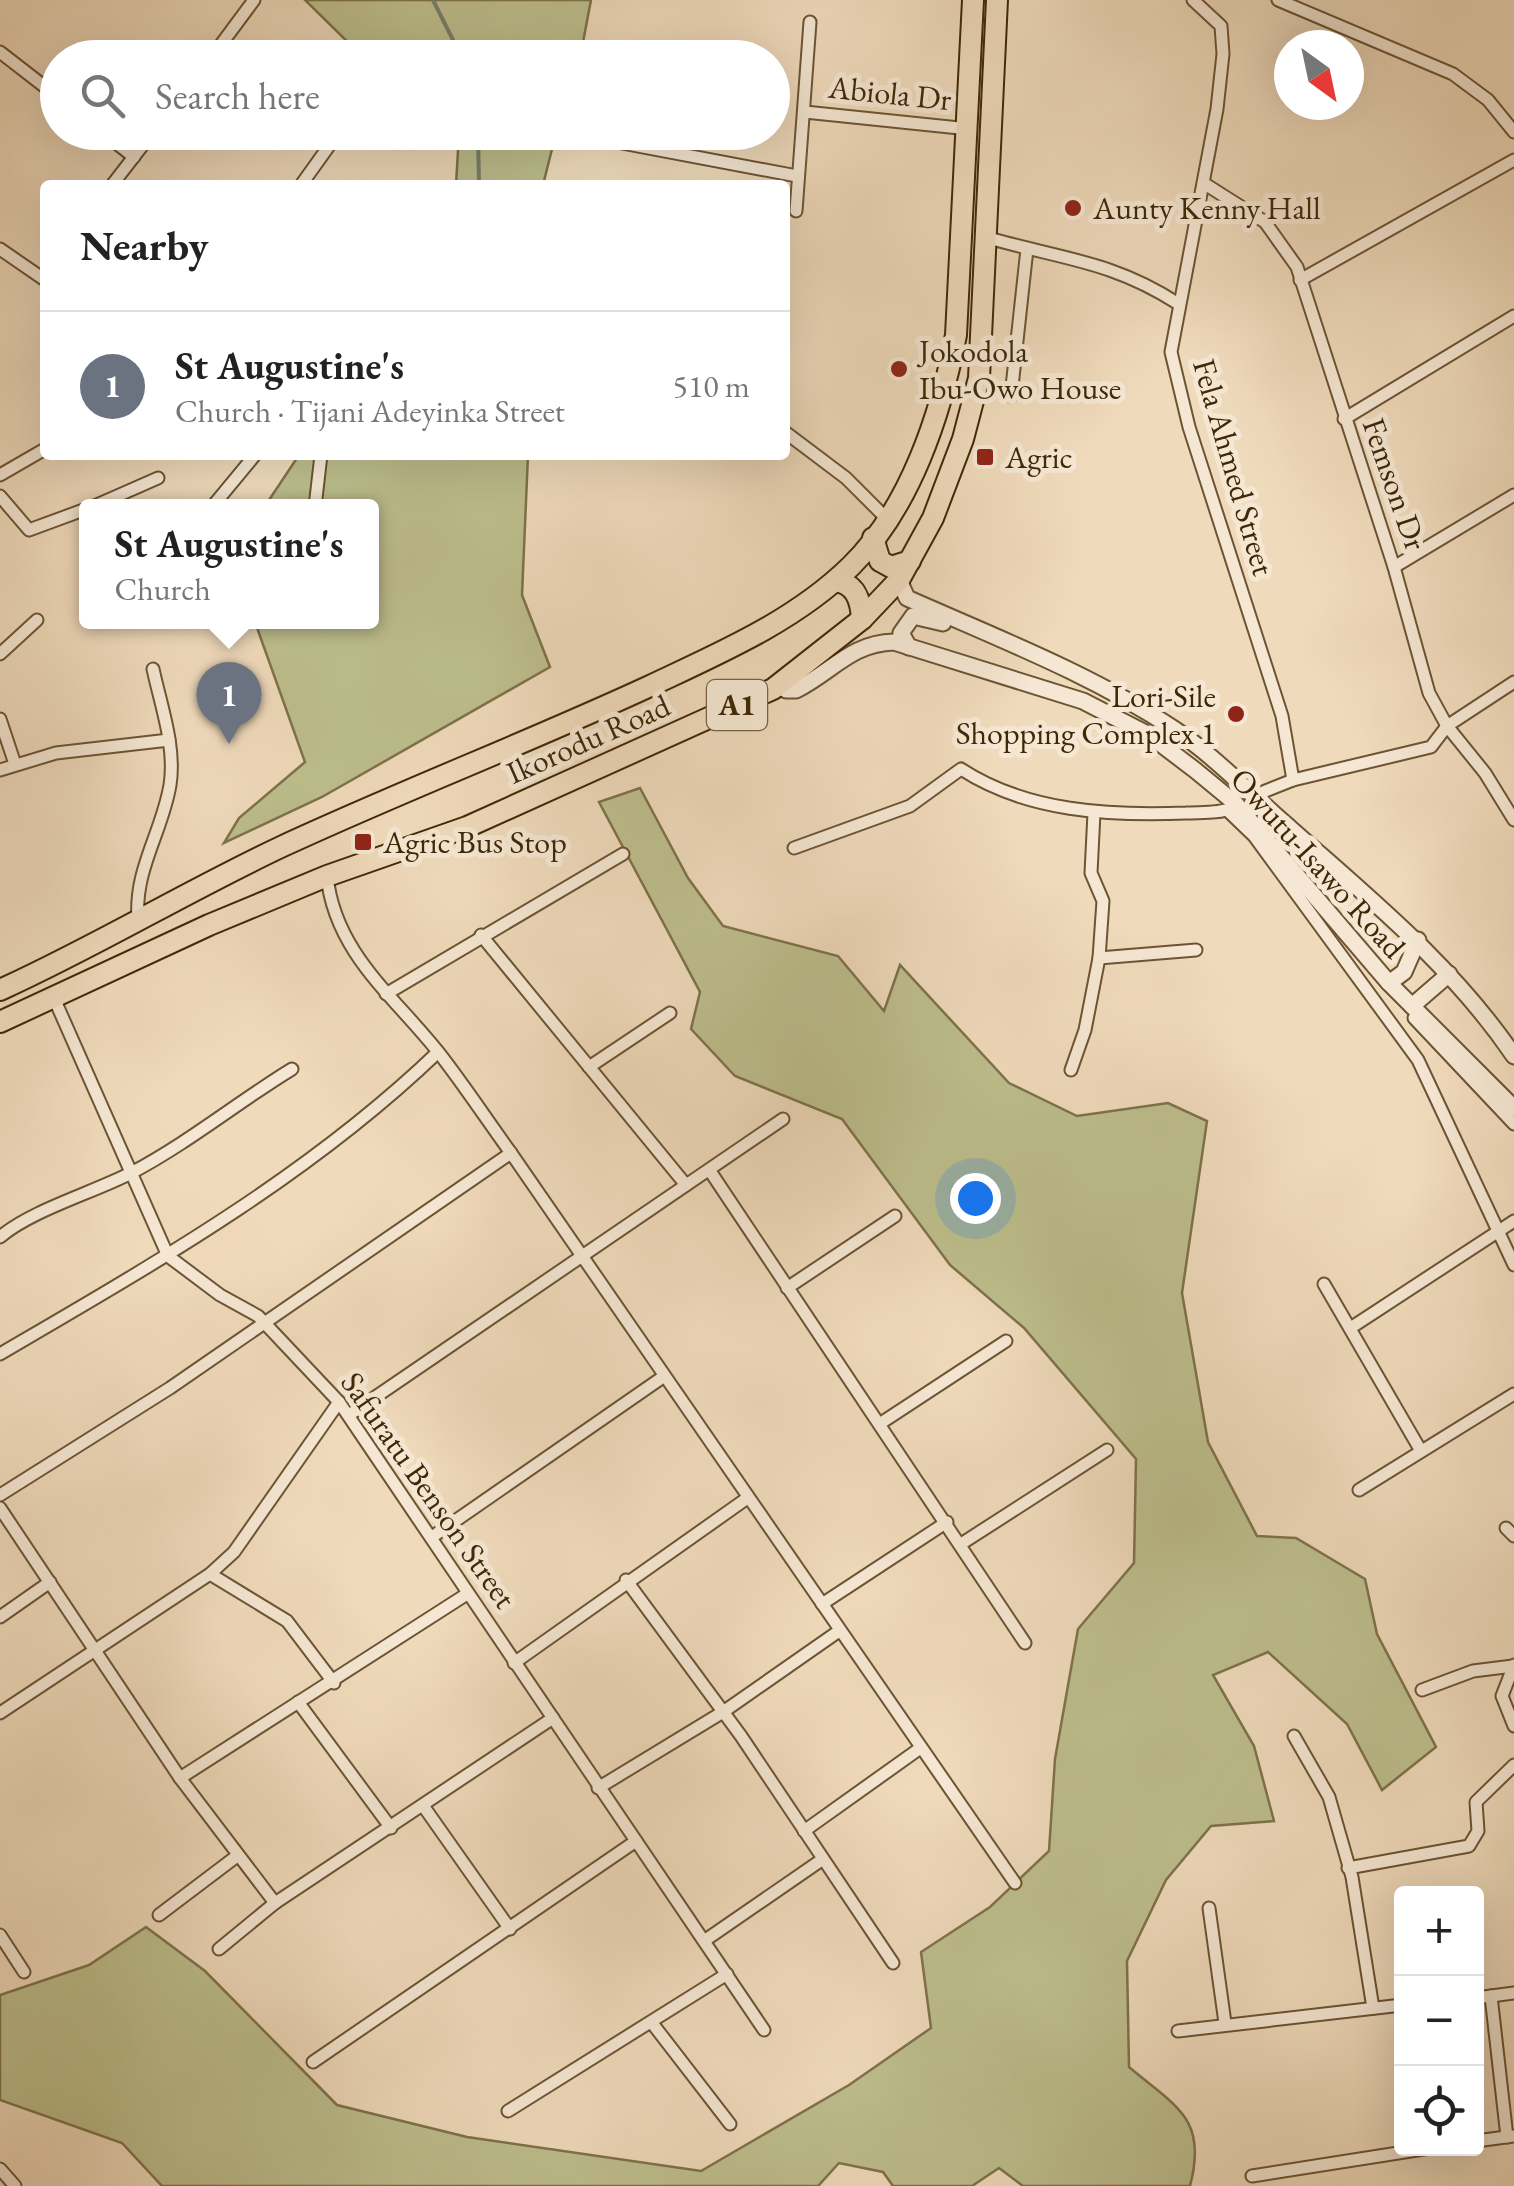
<!DOCTYPE html>
<meta charset="utf-8">
<style>
body{margin:0;font-family:"EB Garamond",serif;background:#f6f6f6;color:#222}
.controls{position:absolute;right:30px;bottom:30px;display:grid;overflow:hidden;border-radius:10px;box-shadow:0 10px 40px #0002}
.controls button{width:90px;height:90px;display:grid;place-items:center;padding:0;border:0;border-bottom:2px solid #e0e0e0;background:#fff;color:#222;font:50px sans-serif}
.compass{position:absolute;left:1274px;top:30px;width:90px;height:90px;border-radius:50%;background:#fff;box-shadow:0 10px 40px #0002;rotate:147deg}
.you{position:absolute;left:975px;top:1198px;width:35px;height:35px;margin:-25px;border:8px solid #fff;border-radius:50%;background:#1a73e8;box-shadow:0 0 0 15px #1a73e833}
.badge{display:grid;place-items:center;width:65px;height:65px;border-radius:50%;background:#d93025;color:#fff;font-size:32px;font-weight:700}
.pin{position:absolute;translate:-50% -82px;filter:drop-shadow(0 2px 5px #0008)}
.pin::after{content:'';position:absolute;top:52px;width:35px;height:30px;background:inherit;clip-path:polygon(0 0,100% 0,50% 100%)}
.popup{position:absolute;left:79px;top:499px;width:300px;height:130px;box-sizing:border-box;display:grid;place-content:center;border-radius:10px;background:#fff;filter:drop-shadow(0 2px 8px #0005);font-size:32px;white-space:nowrap;color:#767676}
.popup b{font-size:38px;color:#222}
.popup::after{content:'';position:absolute;left:50%;top:100%;margin-left:-20px;border:20px solid transparent;border-top-color:#fff}
.list{margin:0;padding:0;list-style:none}
h2{display:flex;justify-content:space-between;align-items:center;height:130px;margin:0;padding:0 40px;font-size:42px}
h2 small{font-size:32px;font-weight:400;color:#767676}
.list li{display:grid;grid-template-columns:65px 1fr auto;gap:30px;align-items:center;box-sizing:border-box;height:150px;padding:0 40px;border-top:2px solid #e0e0e0}
.list b{display:block;font-size:38px;white-space:nowrap}
.list p{margin:0;font-size:32px;white-space:nowrap;color:#767676}
.list em{font-size:32px;font-style:normal;color:#767676}
.icon{flex:none;width:55px;height:55px;fill:none;stroke:currentColor;stroke-width:2;stroke-linecap:round;stroke-linejoin:round}
.map{position:relative;flex:none;width:1514px;height:2186px;overflow:hidden}
.search{position:absolute;background:#fff;box-shadow:0 10px 40px #0002;left:40px;top:40px;width:750px;height:110px;display:flex;align-items:center;gap:25px;box-sizing:border-box;padding:0 35px;border-radius:55px;color:#767676;font-size:38px}
.panel{position:absolute;background:#fff;box-shadow:0 10px 40px #0002;left:40px;top:180px;width:750px;height:280px;border-radius:10px}
.map>svg:first-child{display:block}
.green{fill:#bdbe8d;stroke:#7e724a;stroke-width:2.5}
.lines{fill:none;stroke-linecap:round;stroke-linejoin:round}
.stream{stroke:#76806b;stroke-width:4}
.minor-casing{stroke:#6c5433;stroke-width:15}
.tertiary-casing{stroke:#6c5433;stroke-width:19}
.trunk-casing{stroke:#402706;stroke-width:24}
.minor{stroke:#f5e7d3;stroke-width:11}
.tertiary{stroke:#f5e7d3;stroke-width:15}
.trunk{stroke:#efdabb;stroke-width:20}
.poi-dot{fill:#8f2418;stroke:#f5e7d3;stroke-width:4}
.labels{text-anchor:middle;stroke-width:10;stroke-linejoin:round;paint-order:stroke}
.shield{fill:#f5e7d3;stroke:#766144;stroke-width:2.5}
.shield-label{font-size:30px;font-weight:bold;fill:#402706}
.street-label{font-size:32px;fill:#402706;stroke:#f5e7d3}
.poi-label{font-size:32px;fill:#402706;stroke:#f5e7d3;text-anchor:start}
</style>
<div class="map">
<svg width="1514" height="2186" viewBox="0 0 1514 2186">
<rect width="100%" height="100%" fill="#efdabb"/>
<filter id="stains"><feTurbulence type="fractalNoise" baseFrequency=".002" numOctaves="4"/><feColorMatrix values="0 0 0 0 .2 0 0 0 0 .09 0 0 0 0 .02 0 0 0 .5 -.17"/></filter>
<radialGradient id="worn" r=".72"><stop offset=".6" stop-color="#630" stop-opacity="0"/><stop offset="1" stop-color="#630" stop-opacity=".3"/></radialGradient>
<g class="green">
<path d="M305,0H591L580,58L363,57Z"/>
<path d="M459,133H556L543,185H456Z"/>
<path d="M299,455H528L522,595L550,667L322,797L224,843L239,818L305,762L255,622H372V507L265,506Z"/>
<path d="M640,788L688,878L723,926L838,956L884,1011L900,965L1009,1083L1077,1116L1168,1103L1207,1121L1182,1293L1208,1442L1257,1536L1296,1538L1365,1579L1377,1634L1436,1747L1382,1790L1347,1724L1268,1652L1213,1675L1254,1746L1274,1821L1211,1826L1166,1880L1127,1961L1129,2067C1176,2107 1208,2118 1190,2186H1023L999,2168L972,2186H893L883,2172L839,2163L818,2186H162L122,2143L0,2100V1995L89,1965L146,1927L205,1971L337,2105L467,2137L701,2171L849,2085L931,2028L921,1952L990,1907L1049,1851L1055,1759L1078,1629L1134,1563L1136,1459L1024,1328L950,1265L842,1119L735,1076L691,1029L700,992L599,802Z"/>
</g>
<g class="lines">
<g class="stream">
<path d="M433,0L462,58"/>
<path d="M478,132L479,185"/>
</g>
<defs>
<g id="minor">
<path d="M1193,0L1221,26L1223,54L1217,109L1171,352L1189,427L1282,716L1293,780"/>
<path d="M1278,0L1453,74L1488,100L1514,132"/>
<path d="M0,52L58,97"/>
<path d="M211,58L254,0"/>
<path d="M406,58V57"/>
<path d="M805,112L969,129"/>
<path d="M102,132L134,157"/>
<path d="M606,140L797,176"/>
<path d="M1205,184L1265,222L1297,267L1394,567L1429,693L1447,726L1485,773L1514,820"/>
<path d="M112,185L153,132"/>
<path d="M301,185L339,132"/>
<path d="M796,211L810,22"/>
<path d="M989,238C1061,259 1112,261 1177,303"/>
<path d="M0,249L45,280"/>
<path d="M1300,280L1514,160"/>
<path d="M1011,396L1027,249"/>
<path d="M1344,419L1514,316"/>
<path d="M785,432L846,478L887,519"/>
<path d="M0,475L45,449"/>
<path d="M0,496L29,530L86,509"/>
<path d="M92,507L158,478"/>
<path d="M212,507L255,455"/>
<path d="M315,507L321,455"/>
<path d="M1394,567L1514,495"/>
<path d="M0,654L37,620"/>
<path d="M0,719L15,764"/>
<path d="M0,770L56,753L169,740"/>
<path d="M1253,796L1293,780L1431,747L1447,726L1514,682"/>
<path d="M1228,811L1254,836L1418,1060L1514,1265"/>
<path d="M794,848L910,806L961,769C1027,812 1110,816 1186,813C1200,812 1219,814 1231,808"/>
<path d="M327,876C335,953 394,996 439,1053C464,1085 487,1120 511,1153L1015,1883"/>
<path d="M138,920C134,869 162,833 170,785C176,747 161,706 153,669"/>
<path d="M481,935L686,1185"/>
<path d="M1099,958L1196,950"/>
<path d="M386,994L623,854"/>
<path d="M53,996L168,1256L220,1295L258,1316L339,1402L764,2030"/>
<path d="M1414,1018L1514,1124"/>
<path d="M589,1067L670,1013"/>
<path d="M1071,1070L1085,1030L1099,958L1103,901L1091,873L1094,813"/>
<path d="M710,1171L1025,1643"/>
<path d="M0,1237C32,1210 92,1193 131,1173C188,1143 238,1102 292,1069"/>
<path d="M1324,1284L1421,1451"/>
<path d="M787,1288L895,1216"/>
<path d="M1352,1327L1514,1221"/>
<path d="M0,1354C154,1264 309,1176 438,1052"/>
<path d="M349,1415L783,1119"/>
<path d="M881,1423L1006,1341"/>
<path d="M1359,1490L1514,1394"/>
<path d="M0,1495L170,1388L511,1153"/>
<path d="M0,1508L180,1778L275,1903"/>
<path d="M1506,1528L1514,1536"/>
<path d="M432,1537L663,1377"/>
<path d="M961,1544L1107,1450"/>
<path d="M210,1574L287,1621L334,1683"/>
<path d="M626,1580L741,1736L893,1963"/>
<path d="M822,1604L947,1522"/>
<path d="M0,1617L50,1582"/>
<path d="M514,1663L746,1499"/>
<path d="M1514,1665L1502,1696L1514,1726"/>
<path d="M1422,1690L1473,1671L1513,1666"/>
<path d="M298,1702L391,1828"/>
<path d="M0,1713L210,1574L234,1552L339,1402"/>
<path d="M1294,1736L1329,1797L1352,1877L1373,2008"/>
<path d="M180,1778L467,1594"/>
<path d="M598,1788L723,1712L839,1631"/>
<path d="M424,1807L510,1929"/>
<path d="M804,1831L919,1749"/>
<path d="M1348,1868L1469,1846L1478,1831L1476,1802L1514,1765"/>
<path d="M1209,1908L1225,2023"/>
<path d="M159,1915L237,1856"/>
<path d="M0,1935L24,1972"/>
<path d="M704,1941L823,1859"/>
<path d="M219,1949L275,1903L553,1718"/>
<path d="M1491,1996L1507,2137"/>
<path d="M1476,1998L1514,1993"/>
<path d="M652,2023L730,2124"/>
<path d="M1178,2031L1402,2005"/>
<path d="M313,2062L636,1841"/>
<path d="M508,2111L727,1974"/>
<path d="M1476,2141L1514,2136"/>
<path d="M0,2169L15,2186"/>
<path d="M1252,2176L1430,2148"/>
</g>
<g id="tertiary">
<path d="M899,580L907,598C997,638 1091,674 1174,729C1216,757 1251,795 1290,828C1370,899 1453,966 1514,1056"/>
<path d="M909,647L901,633L913,616L943,623"/>
<path d="M779,684L786,690H796C832,672 851,643 894,642L1083,701L1149,735L1195,770L1235,803L1389,983L1514,1108"/>
<path d="M1389,983L1404,972L1418,940"/>
<path d="M1412,1006L1449,974"/>
</g>
<g id="trunk">
<path d="M873,538L880,561L891,567L910,561"/>
<path d="M835,581C855,583 861,600 862,619"/>
<path d="M0,990C97,946 187,891 283,846C404,790 529,742 650,686C720,653 795,621 851,566C910,508 941,414 956,335L973,0"/>
<path d="M0,1022L209,925L327,876L467,827L773,689L862,619L899,580L933,518L963,439L979,378L997,0"/>
</g>
</defs>
<use href="#minor" class="minor-casing"/>
<use href="#tertiary" class="tertiary-casing"/>
<use href="#trunk" class="trunk-casing"/>
<use href="#minor" class="minor"/>
<use href="#tertiary" class="tertiary"/>
<use href="#trunk" class="trunk"/>
</g>
<g class="poi-dot">
<circle cx="1073" cy="208" r="10"/>
<circle cx="899" cy="369" r="10"/>
<rect x="975" y="447" width="20" height="20" rx="5"/>
<circle cx="1236" cy="714" r="10"/>
<rect x="353" y="832" width="20" height="20" rx="5"/>
</g>
<g class="labels">
<rect class="shield" x="707" y="680" width="60" height="50" rx="8"/>
<g class="shield-label">
<text x="737" y="715">A1</text>
</g>
<g class="street-label">
<text transform="translate(890 93) rotate(6)" y="11">Abiola Dr</text>
<text transform="translate(1234 467) rotate(74)" y="11">Fela Ahmed Street</text>
<text transform="translate(1395 484) rotate(71)" y="11">Femson Dr</text>
<text transform="translate(588 739) rotate(-24)" y="11">Ikorodu Road</text>
<text transform="translate(1318 863) rotate(48)" y="11">Owutu-Isawo Road</text>
<text transform="translate(429 1490) rotate(55)" y="11">Safuratu Benson Street</text>
</g>
<g class="poi-label">
<text x="1093" y="219">Aunty Kenny Hall</text>
<text x="919" y="362">Jokodola<tspan x="919" dy="37">Ibu-Owo House</tspan></text>
<text x="1005" y="468">Agric</text>
<text x="1216" y="707" text-anchor="end">Lori-Sile<tspan x="1216" dy="37">Shopping Complex 1</tspan></text>
<text x="383" y="853">Agric Bus Stop</text>
</g>
</g>
<rect width="100%" height="100%" filter="url(#stains)"/>
<rect width="100%" height="100%" fill="url(#worn)"/>
</svg>
<div class="controls">
<button>+</button>
<button>−</button>
<button><svg class="icon" aria-label="locate" viewBox="0 0 24 24"><circle cx="12" cy="12" r="6"/><path d="M12 2v4M12 18v4M2 12h4M18 12h4"/></svg></button>
</div>
<svg class="compass" viewBox="-18 -18 36 36"><path d="M0-13l5 13h-10z" fill="#e53935"/><path d="M0 13l5-13h-10z" fill="#767676"/></svg>
<div class="you"></div>
<div class="pin badge" style="left:229px;top:744px;background:#6b7280">1</div>
<div class="popup"><b>St Augustine's</b>Church</div>
<div class="search"><svg class="icon" aria-label="search" viewBox="0 0 24 24"><circle cx="10" cy="10" r="6"/><path d="M15 15l6 6"/></svg>Search here</div>
<section class="panel">
<h2>Nearby<small></small></h2>
<ul class="list">
<li><span class="badge" style="background:#6b7280">1</span><div><b>St Augustine's</b><p>Church · Tijani Adeyinka Street</p></div><em>510 m</em></li>
</ul>
</section>
</div>
